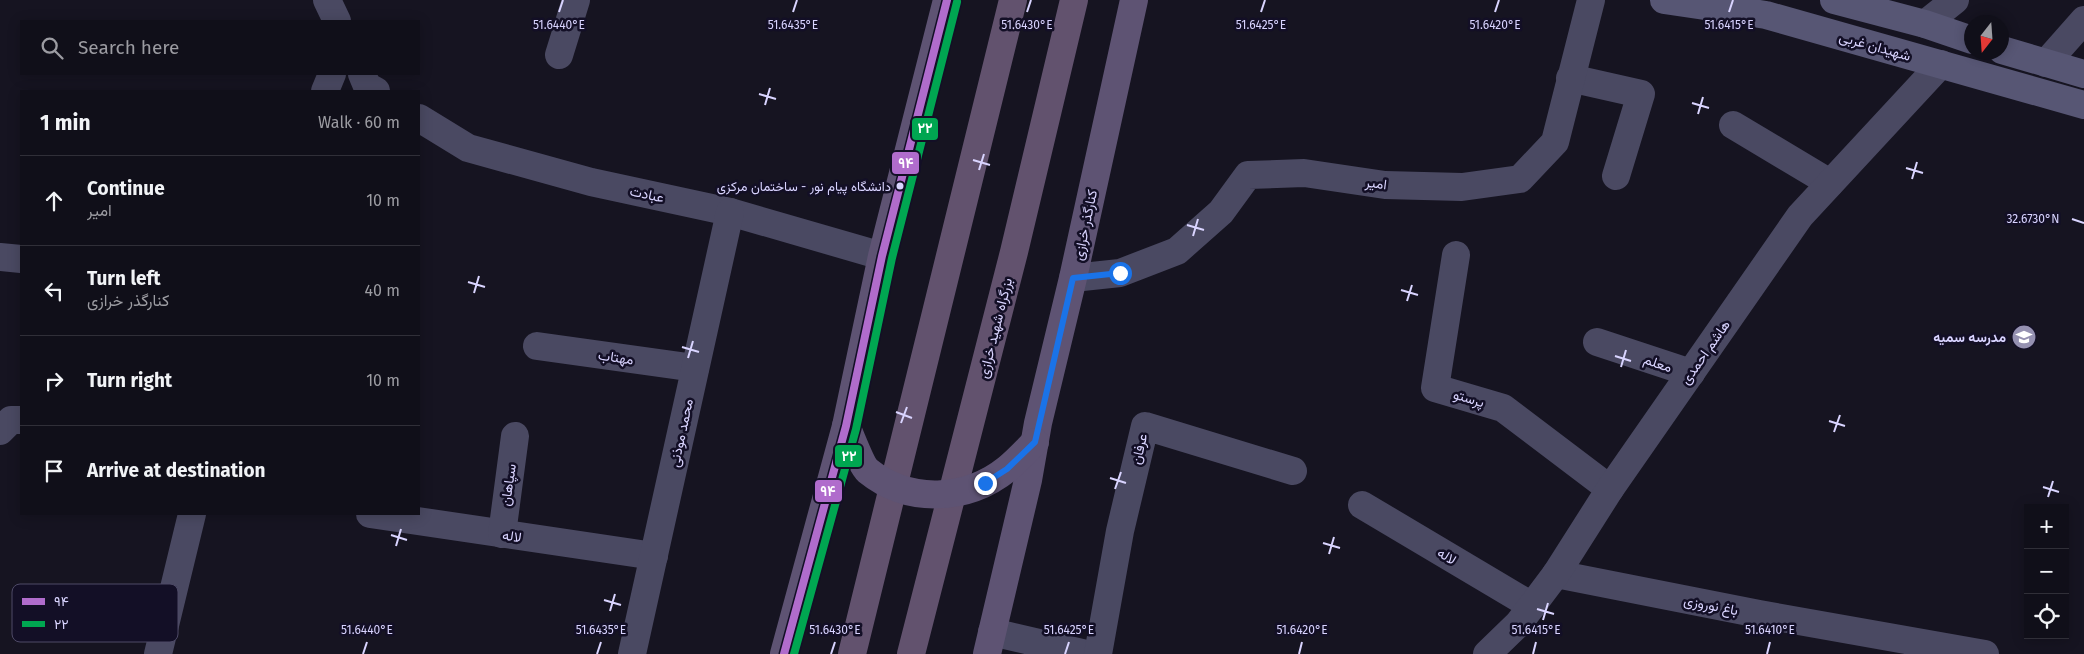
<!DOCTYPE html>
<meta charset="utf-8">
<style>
body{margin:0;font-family:"Fira Sans",Vazirmatn,sans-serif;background:#191822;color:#f1f3f6}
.controls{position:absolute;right:15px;bottom:15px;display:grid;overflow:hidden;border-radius:0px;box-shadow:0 2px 12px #0003}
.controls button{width:45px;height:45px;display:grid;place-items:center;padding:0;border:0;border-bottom:1px solid #302f38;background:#100f19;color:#f1f3f6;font:25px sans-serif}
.compass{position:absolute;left:1964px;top:15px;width:45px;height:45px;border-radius:50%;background:#100f19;box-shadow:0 2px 12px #0003;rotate:197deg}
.stop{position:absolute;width:15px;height:15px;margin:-11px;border:4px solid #1a73e8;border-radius:50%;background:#fff}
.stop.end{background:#1a73e8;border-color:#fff;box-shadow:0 1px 5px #0008}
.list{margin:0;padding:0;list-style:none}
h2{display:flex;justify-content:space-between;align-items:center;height:65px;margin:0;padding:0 20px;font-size:21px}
h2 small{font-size:16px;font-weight:400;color:#9c9ca2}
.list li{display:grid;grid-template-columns:32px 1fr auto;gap:15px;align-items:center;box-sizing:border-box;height:90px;padding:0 20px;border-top:1px solid #302f38}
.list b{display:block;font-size:19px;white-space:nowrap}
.list p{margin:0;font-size:16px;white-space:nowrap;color:#9c9ca2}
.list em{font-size:16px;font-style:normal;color:#9c9ca2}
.icon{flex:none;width:28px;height:28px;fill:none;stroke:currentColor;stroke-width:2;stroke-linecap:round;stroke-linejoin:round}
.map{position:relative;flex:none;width:2084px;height:654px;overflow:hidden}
.search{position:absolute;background:#100f19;box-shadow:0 2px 12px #0003;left:20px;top:20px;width:400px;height:55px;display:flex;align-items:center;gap:12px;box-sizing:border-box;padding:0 18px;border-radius:0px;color:#9c9ca2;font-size:19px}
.panel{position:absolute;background:#100f19;box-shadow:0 2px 12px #0003;left:20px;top:90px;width:400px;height:425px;border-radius:0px}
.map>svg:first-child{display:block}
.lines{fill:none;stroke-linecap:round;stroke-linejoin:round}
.minor{stroke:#4a4962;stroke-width:28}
.secondary{stroke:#575674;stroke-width:28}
.primary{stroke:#5e5373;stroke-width:28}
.trunk{stroke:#62526e;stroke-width:28}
.primary-bridge{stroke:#5e5373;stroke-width:28}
.bus-1-casing{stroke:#130f26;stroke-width:11}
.bus-2-casing{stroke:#130f26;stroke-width:11}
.bus-1{stroke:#b06ccc;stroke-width:8}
.bus-2{stroke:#00a651;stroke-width:8}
.route{stroke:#1a73e8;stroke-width:6}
.ticks{fill:none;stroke:#d9d4ff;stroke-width:2}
.bus-dot{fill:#d9d4ff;stroke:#130f26;stroke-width:2}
.labels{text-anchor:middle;stroke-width:5;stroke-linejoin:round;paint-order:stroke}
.bus-label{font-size:13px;fill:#d9d4ff;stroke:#130f26;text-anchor:end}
.street-label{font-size:14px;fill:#d9d4ff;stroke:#130f26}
.poi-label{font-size:14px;font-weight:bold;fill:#d9d4ff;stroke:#130f26;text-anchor:end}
.key{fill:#130f26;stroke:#4e4a67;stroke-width:1}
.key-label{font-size:14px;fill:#d9d4ff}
.ticks-label{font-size:12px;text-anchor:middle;fill:#d9d4ff;stroke:#130f26;stroke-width:5;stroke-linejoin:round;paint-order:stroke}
.line-badge{stroke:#130f26;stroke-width:2}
.badge-label{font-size:14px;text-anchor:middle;font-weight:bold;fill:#fff}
</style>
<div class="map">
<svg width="2084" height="654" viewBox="0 0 2084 654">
<rect width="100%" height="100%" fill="#161421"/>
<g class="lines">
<g class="minor">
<path d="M327,0L337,21"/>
<path d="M1925,24L1955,0"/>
<path d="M559,55L576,0"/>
<path d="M2046,63L2084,20"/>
<path d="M362,74L367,86L376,91"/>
<path d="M1570,78L1641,94L1616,176"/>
<path d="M325,91L332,74"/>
<path d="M419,118L468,148L591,182L730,212L882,256"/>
<path d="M1733,125L1830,183"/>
<path d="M1456,255L1435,388L1503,408L1610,489"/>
<path d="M0,257L21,259"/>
<path d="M1073,278L1120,273L1177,251L1221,212L1248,175L1304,173L1385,185L1462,187L1520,179L1555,142L1591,0"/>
<path d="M1597,342L1691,373"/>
<path d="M537,346L695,368"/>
<path d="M0,431L11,420H21"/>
<path d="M1362,505L1532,606"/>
<path d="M370,514L654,556"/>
<path d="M502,534L515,436"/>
<path d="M1556,574L1759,614L1985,654"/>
<path d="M992,632L1086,654"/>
<path d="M158,654L192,514"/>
<path d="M632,654L730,212"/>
<path d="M1098,654L1120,531L1145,426L1293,471"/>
<path d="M1487,654L1519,623L1556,574L1610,489L1800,216L1941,64"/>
</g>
<g class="secondary">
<path d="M1664,0L1766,15L2084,105"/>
<path d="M1834,0L1925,24L1972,40"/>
<path d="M2002,50L2084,74"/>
</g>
<g class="primary">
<path d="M784,654L846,426L882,256L947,0"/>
<path d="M987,654L1028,480L1038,423L1073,278L1134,0"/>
</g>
<g class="trunk">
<path d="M852,654L1013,0"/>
<path d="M911,654L1014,252L1074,0"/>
</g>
<path class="primary-bridge" d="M846,426C851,436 861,465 868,471C909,504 967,501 1007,469C1017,461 1026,451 1035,442"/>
<defs>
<path id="bus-1" d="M784,654L846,426L882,256L947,0"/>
<path id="bus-2" d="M794,654L856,429L892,258L957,2"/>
</defs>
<use href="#bus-1" class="bus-1-casing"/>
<use href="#bus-2" class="bus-2-casing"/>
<use href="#bus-1" class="bus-1"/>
<use href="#bus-2" class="bus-2"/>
</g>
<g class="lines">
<path class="route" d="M985,483L1007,469L1035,442L1073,278L1120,273"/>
</g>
<path class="ticks" d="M559,12L563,0M793,12L797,0M1027,12L1031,0M1261,12L1265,0M1495,12L1499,0M1729,12L1733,0M759,94L776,99M1692,103L1709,108M765,105L770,88M1698,114L1703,97M973,160L990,165M1906,168L1923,173M979,170L984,154M1912,179L1917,162M2072,219L2084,223M1187,225L1204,230M1193,236L1198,219M468,282L485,287M1401,290L1418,295M474,293L479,276M1407,301L1412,285M682,347L699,352M1615,356L1631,361M688,358L693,341M1621,367L1626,350M896,412L912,418M1829,421L1845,426M901,423L907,407M1834,432L1840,415M1110,478L1126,483M2043,487L2059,492M1115,489L1121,472M2048,497L2053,481M391,535L407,540M1323,543L1340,548M396,546L401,529M1329,554L1334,537M604,600L621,605M1537,609L1554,614M610,611L615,594M1543,620L1548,603M363,654L367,642M597,654L601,642M831,654L835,642M1065,654L1069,642M1299,654L1302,642M1533,654L1536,642M1767,654L1770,642"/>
<defs>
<symbol id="school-disc" viewBox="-11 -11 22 22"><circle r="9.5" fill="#9591b1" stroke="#130f26"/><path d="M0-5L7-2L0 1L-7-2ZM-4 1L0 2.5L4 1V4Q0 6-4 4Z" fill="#fff"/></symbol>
</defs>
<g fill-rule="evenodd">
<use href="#school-disc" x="2010" y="323" width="28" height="28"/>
</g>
<circle class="bus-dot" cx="900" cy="186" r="4.5"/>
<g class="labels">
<g class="bus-label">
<text x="891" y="191">دانشگاه پیام نور - ساختمان مرکزی</text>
</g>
<g class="street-label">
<text transform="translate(1875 46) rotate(16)" y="5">شهیدان غربی</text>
<text transform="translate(1376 183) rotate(7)" y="5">امیر</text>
<text transform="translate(647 194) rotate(12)" y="5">عبادت</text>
<text transform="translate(1085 225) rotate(-78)" y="5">کنارگذر خرازی</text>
<text transform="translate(995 328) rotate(-76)" y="5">بزرگراه شهید خرازی</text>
<text transform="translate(1705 352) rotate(-55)" y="5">هاشم احمدی</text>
<text transform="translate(616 357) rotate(8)" y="5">مهتاب</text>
<text transform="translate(1658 363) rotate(19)" y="5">معلم</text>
<text transform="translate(1469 398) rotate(17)" y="5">پرستو</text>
<text transform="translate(681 433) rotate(-78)" y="5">محمد موذنی</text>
<text transform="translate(1139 449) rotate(-77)" y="5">عرفان</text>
<text transform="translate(508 485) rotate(-82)" y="5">سپاهان</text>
<text transform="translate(512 536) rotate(8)" y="5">لاله</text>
<text transform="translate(1447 556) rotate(31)" y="5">لاله</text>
<text transform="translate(1711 605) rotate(11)" y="5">باغ نوروزی</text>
</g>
<g class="poi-label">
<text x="2006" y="342">مدرسه سمیه</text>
</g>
</g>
<rect x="12" y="584" width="166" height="58" rx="8" class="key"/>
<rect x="22" y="598" width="23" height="7" fill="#b06ccc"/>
<rect x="22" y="621" width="23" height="6" fill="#00a651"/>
<g class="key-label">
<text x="54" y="606">۹۴</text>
<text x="54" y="629">۲۲</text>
</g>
<g class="ticks-label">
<text x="559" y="29">51.6440°E</text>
<text x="793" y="29">51.6435°E</text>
<text x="1027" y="29">51.6430°E</text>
<text x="1261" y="29">51.6425°E</text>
<text x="1495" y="29">51.6420°E</text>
<text x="1729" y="29">51.6415°E</text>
<text x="2033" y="223">32.6730°N</text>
<text x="367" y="634">51.6440°E</text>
<text x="601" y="634">51.6435°E</text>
<text x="835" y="634">51.6430°E</text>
<text x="1069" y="634">51.6425°E</text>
<text x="1302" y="634">51.6420°E</text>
<text x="1536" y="634">51.6415°E</text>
<text x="1770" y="634">51.6410°E</text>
</g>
<g class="line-badge">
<rect x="911" y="117" width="28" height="24" rx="5" fill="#00a651"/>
<rect x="891" y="151" width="29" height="24" rx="5" fill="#b06ccc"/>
<rect x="834" y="444" width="29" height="24" rx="5" fill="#00a651"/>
<rect x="814" y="479" width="29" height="24" rx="5" fill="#b06ccc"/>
</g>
<g class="badge-label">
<text x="925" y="133">۲۲</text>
<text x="906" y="168">۹۴</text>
<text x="849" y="461">۲۲</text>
<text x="828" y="496">۹۴</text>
</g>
</svg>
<div class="controls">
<button>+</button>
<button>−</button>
<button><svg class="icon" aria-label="locate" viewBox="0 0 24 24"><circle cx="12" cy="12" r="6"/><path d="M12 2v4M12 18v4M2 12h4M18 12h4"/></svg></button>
</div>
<svg class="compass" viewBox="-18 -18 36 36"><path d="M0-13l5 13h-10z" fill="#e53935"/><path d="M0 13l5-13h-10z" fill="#9c9ca2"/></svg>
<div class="stop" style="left:1120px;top:273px"></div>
<div class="stop end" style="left:985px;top:483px"></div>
<div class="search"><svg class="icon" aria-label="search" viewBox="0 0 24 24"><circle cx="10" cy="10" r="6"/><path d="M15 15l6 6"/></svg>Search here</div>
<section class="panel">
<h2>1 min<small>Walk · 60 m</small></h2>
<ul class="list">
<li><svg class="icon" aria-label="ahead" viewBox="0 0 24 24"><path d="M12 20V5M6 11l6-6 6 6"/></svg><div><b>Continue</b><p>امیر</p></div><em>10 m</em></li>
<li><svg class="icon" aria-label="left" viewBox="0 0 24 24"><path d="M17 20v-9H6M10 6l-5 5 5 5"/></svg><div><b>Turn left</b><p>کنارگذر خرازی</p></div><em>40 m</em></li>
<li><svg class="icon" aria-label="right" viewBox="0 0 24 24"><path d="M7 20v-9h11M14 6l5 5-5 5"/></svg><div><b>Turn right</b></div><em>10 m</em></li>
<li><svg class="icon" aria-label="arrive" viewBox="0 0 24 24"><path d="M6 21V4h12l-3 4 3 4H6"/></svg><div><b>Arrive at destination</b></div></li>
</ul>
</section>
</div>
